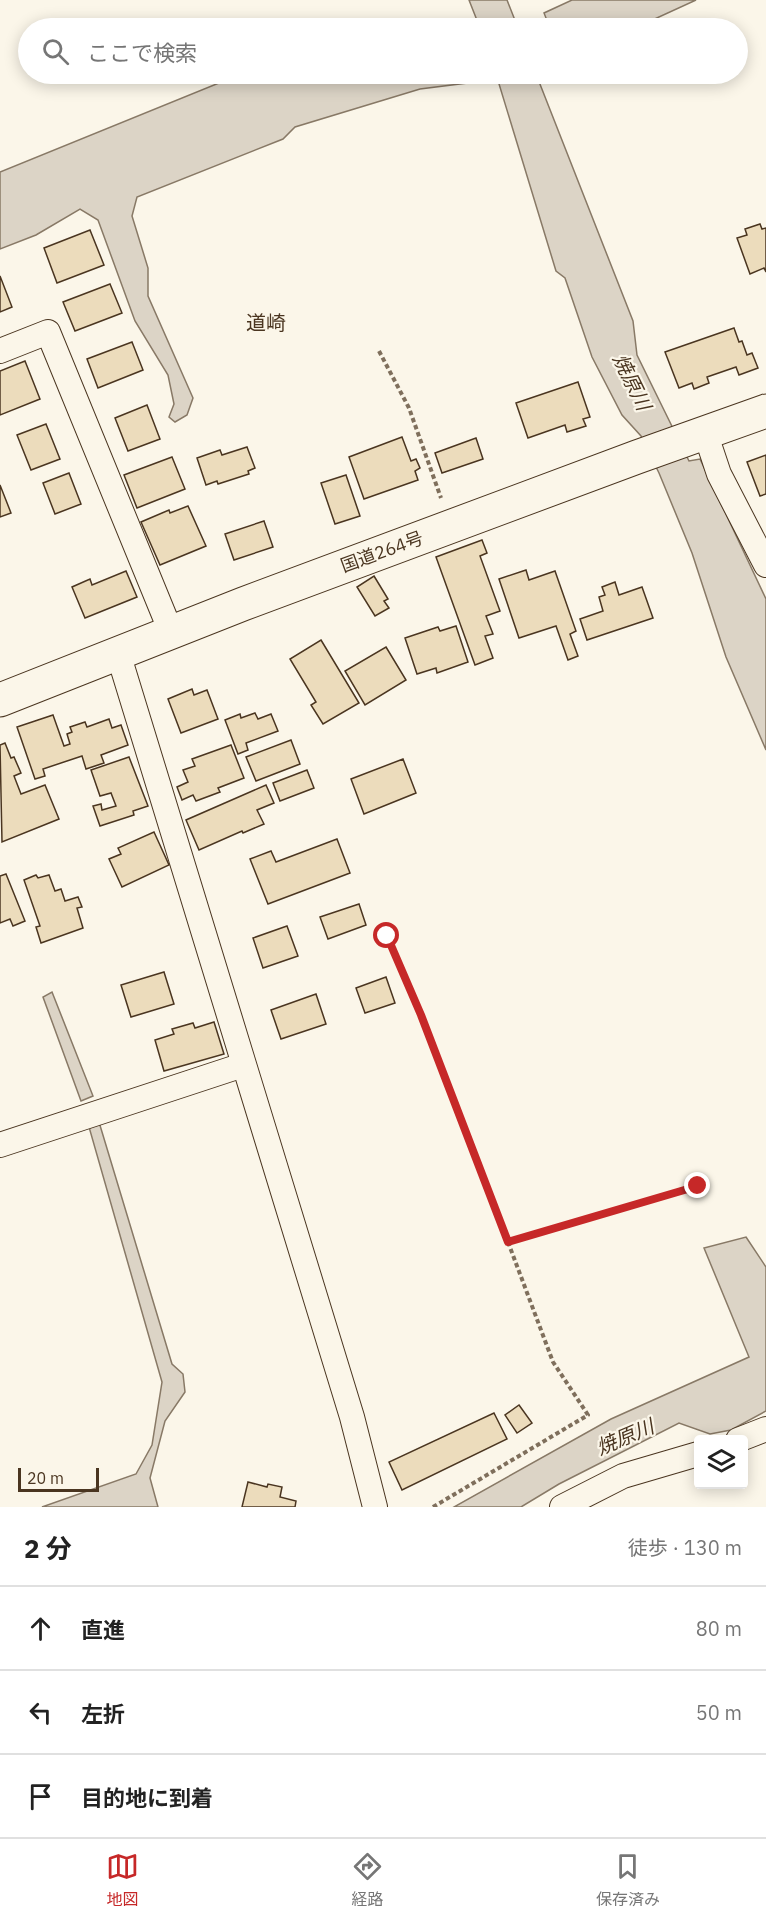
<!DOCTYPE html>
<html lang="ja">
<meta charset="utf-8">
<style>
body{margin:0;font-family:"IBM Plex Sans","Noto Sans JP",sans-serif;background:#f6f6f6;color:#222}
.controls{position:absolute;right:18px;bottom:18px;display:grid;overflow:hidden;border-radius:6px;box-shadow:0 3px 15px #0003}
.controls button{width:54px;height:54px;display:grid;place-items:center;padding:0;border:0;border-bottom:2px solid #e0e0e0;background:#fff;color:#222;font:30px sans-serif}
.scale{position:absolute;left:18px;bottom:15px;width:81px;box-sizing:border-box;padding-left:6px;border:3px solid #4a3520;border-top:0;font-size:16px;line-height:21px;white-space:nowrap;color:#4a3520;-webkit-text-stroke:4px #fbf6e9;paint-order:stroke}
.stop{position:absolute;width:18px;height:18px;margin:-14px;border:4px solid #c62828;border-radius:50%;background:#fff}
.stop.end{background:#c62828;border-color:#fff;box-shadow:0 2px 6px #0008}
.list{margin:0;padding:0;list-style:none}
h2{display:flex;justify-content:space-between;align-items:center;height:78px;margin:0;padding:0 24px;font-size:26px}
h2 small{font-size:20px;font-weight:400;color:#767676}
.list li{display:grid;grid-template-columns:39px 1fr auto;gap:18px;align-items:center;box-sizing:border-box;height:84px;padding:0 24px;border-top:2px solid #e0e0e0}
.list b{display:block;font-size:22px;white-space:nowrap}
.list em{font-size:20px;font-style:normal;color:#767676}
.icon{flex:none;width:33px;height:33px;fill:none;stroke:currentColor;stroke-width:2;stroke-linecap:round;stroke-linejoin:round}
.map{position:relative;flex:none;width:766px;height:1507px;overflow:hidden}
.search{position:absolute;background:#fff;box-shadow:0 3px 15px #0003;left:18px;right:18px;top:18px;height:66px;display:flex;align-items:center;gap:15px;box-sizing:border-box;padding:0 21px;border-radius:33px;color:#767676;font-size:22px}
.sheet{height:330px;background:#fff}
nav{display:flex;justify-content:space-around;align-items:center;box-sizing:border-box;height:84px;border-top:2px solid #e0e0e0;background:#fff;font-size:16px;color:#767676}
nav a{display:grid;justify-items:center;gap:3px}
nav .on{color:#c62828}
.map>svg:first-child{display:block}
.water{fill:#dcd4c6;stroke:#887966;stroke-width:1.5}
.building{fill:#ecdcbc;stroke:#4a3520;stroke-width:1.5}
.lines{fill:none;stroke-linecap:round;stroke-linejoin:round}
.minor-casing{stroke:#4a3520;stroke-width:26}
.trunk-casing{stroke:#4a3520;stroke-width:35}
.path{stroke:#7f6f5c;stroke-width:4;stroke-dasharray:4.5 3;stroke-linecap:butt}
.minor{stroke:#fbf6e9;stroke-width:24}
.trunk{stroke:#fbf6e9;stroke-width:33}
.route{stroke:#c62828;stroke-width:8}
.labels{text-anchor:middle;stroke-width:4.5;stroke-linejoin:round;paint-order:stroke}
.street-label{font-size:18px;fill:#4a3520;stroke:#fbf6e9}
.neighbourhood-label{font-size:20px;fill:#4a3520;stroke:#fbf6e9}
.water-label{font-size:20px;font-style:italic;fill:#4a3520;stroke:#fbf6e9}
</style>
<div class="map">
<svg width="766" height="1507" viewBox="0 0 766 1507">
<rect width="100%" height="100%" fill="#fbf6e9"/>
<g class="water">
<path d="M469,0H507L518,28H480Z"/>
<path d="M572,0H696L635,28H550L544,13Z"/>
<path d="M241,74H464L467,83L420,89L295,127L283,139L137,197L132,216L148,268V296L193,398L187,415L175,422L169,417L174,404L168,375L135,321L98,220L80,209L36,235L0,249V172Z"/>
<path d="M496,74H536L633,321L637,355L689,461L700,459L766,599V750L726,657L692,553L659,473L641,436L622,415L592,357L565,278L556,271Z"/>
<path d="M52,992L93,1096L81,1101L43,997Z"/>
<path d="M99,1122L172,1364L183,1374L185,1392L165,1421L150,1478L158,1507H42L136,1474L152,1445L162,1382L89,1127Z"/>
<path d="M746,1237L766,1267V1411L731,1430L710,1434L679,1423L559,1484L521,1507H454L611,1419L749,1357L704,1248Z"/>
</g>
<g class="building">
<path d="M760,224L762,229L766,228V272L764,268L750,274L737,238L747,235L745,229Z"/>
<path d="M90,230L104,265L57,283L44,248Z"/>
<path d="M0,276L12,307L0,312Z"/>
<path d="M110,284L122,313L75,331L63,302Z"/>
<path d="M734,328L739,342L742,341L747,355L752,353L758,368L739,375L736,367L707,377L709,383L694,389L692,383L679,388L665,352Z"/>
<path d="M132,342L143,370L98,388L87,359Z"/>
<path d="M25,361L40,399L0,415V371Z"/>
<path d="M578,382L590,417L583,419L586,426L567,432L565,425L528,438L516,403Z"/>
<path d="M147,405L160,439L128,451L115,418Z"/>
<path d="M46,424L60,459L31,470L17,435Z"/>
<path d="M402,437L411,461L416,459L420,468L415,471L418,480L364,499L349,457Z"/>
<path d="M476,438L483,459L442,473L435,453Z"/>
<path d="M247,447L255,468L248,471L249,474L218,484L217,481L206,485L197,458L220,450L222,455Z"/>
<path d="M766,455V494L760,496L747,462Z"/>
<path d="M172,457L185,489L137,508L124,475Z"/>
<path d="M69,473L81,504L55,514L43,483Z"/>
<path d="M346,475L360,516L335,524L321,483Z"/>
<path d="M0,485L11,513L0,517Z"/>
<path d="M188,506L206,546L160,565L141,522L169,510L170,513Z"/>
<path d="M264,521L273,547L234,560L225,534Z"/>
<path d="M482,540L487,553L480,556L500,611L486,616L493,634L485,636L493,658L475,665L436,557Z"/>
<path d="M526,570L529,580L555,571L576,631L570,634L578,656L568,660L556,626L519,638L499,579Z"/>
<path d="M126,571L137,597L85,618L72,587L90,579L92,585Z"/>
<path d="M374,576L388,599L384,601L389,608L375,616L357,587Z"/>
<path d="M615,582L619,595L642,587L653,618L587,640L580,619L603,611L599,597L605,595L602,587Z"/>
<path d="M456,626L468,662L437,673L436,668L417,674L405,638L438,627L440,631Z"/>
<path d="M321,640L359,703L323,724L311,705L316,702L290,659Z"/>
<path d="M386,647L406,680L365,705L345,671Z"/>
<path d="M192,689L194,695L207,690L218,719L181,733L168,699Z"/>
<path d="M255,713L258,719L271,714L278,731L246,743L248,750L238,754L225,720L240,714L241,718Z"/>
<path d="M53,715L64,746L70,744L67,734L72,732L70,727L85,722L87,727L109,719L112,728L121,725L128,745L101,755L104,763L86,769L82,756L43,769L45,776L35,779L17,727Z"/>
<path d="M291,740L300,764L256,781L246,757Z"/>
<path d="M5,743L11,758L14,757L21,773L14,776L21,794L45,785L59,819L2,842L0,745Z"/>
<path d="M231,745L244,778L218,788L220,792L196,801L193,795L182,800L177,787L188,782L183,770L195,766L192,759Z"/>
<path d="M129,757L148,806L133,811L134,815L100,826L93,806L101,804L102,810L116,806L111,793L100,796L91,770Z"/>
<path d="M403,759L416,793L364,814L351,779Z"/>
<path d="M307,770L314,788L280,801L273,783Z"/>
<path d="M266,785L274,803L257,810L264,824L243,833L242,831L199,850L186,820Z"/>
<path d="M154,832L169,865L122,887L109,859L121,854L118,848Z"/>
<path d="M337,839L350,873L268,904L250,859L271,851L276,862Z"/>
<path d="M6,874L25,921L13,926L10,919L0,923V876Z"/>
<path d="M36,875L38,878L49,875L55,891L61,889L65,901L78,897L82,907L77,908L83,928L41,943L36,927L40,926L24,880Z"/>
<path d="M359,904L366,925L328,939L320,917Z"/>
<path d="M287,926L298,956L263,968L253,938Z"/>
<path d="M164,972L174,1004L131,1017L121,985Z"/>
<path d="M386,977L395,1003L365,1013L356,988Z"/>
<path d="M316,994L326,1024L281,1039L271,1010Z"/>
<path d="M214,1022L224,1054L164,1071L155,1040L174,1034L172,1029L193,1023L195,1028Z"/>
<path d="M519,1405L532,1423L517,1433L505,1415Z"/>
<path d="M494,1413L507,1439L402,1490L389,1462Z"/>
<path d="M248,1482L267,1487L268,1484L282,1487L280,1497L296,1501L295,1507H242Z"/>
</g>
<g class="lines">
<defs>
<g id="minor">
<path d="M0,351L48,332L171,632"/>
<path d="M705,432L719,474L766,565"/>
<path d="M118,653L352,1417L375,1507"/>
<path d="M0,1145L243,1065"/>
<path d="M738,1440L766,1429"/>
<path d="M562,1507L623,1476L698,1454"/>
</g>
<path id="trunk" d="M0,700L243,604L637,457L766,411"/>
</defs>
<use href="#minor" class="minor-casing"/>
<use href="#trunk" class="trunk-casing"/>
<g class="path">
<path d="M379,351L409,408L441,498"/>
<path d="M387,936L421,1015L508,1242"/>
<path d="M433,1507L588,1415L553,1362L508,1242L698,1186"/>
</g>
<use href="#minor" class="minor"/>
<use href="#trunk" class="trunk"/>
</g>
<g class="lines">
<path class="route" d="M387,936L421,1015L508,1242L698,1186"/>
</g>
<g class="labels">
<g class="street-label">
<text transform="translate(382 552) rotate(-20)" y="6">国道264号</text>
</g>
<g class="neighbourhood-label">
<text x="266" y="330">道崎</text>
</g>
<g class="water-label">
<text transform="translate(632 382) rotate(64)" y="7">焼原川</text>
<text transform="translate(625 1437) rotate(-23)" y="7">焼原川</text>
</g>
</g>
</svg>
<div class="controls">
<button><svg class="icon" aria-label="layers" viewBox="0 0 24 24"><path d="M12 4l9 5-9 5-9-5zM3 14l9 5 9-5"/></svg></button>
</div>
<div class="scale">20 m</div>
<div class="stop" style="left:387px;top:936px"></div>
<div class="stop end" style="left:698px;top:1186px"></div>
<div class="search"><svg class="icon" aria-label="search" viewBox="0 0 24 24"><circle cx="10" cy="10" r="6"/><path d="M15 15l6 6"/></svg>ここで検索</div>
</div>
<section class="sheet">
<h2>2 分<small>徒歩 · 130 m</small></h2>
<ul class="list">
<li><svg class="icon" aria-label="ahead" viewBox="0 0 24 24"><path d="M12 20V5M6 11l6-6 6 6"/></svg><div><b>直進</b></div><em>80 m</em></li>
<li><svg class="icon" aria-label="left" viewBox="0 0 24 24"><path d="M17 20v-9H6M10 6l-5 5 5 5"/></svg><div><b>左折</b></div><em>50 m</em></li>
<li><svg class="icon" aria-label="arrive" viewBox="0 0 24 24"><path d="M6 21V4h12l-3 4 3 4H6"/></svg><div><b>目的地に到着</b></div></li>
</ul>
</section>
<nav>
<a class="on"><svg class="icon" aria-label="map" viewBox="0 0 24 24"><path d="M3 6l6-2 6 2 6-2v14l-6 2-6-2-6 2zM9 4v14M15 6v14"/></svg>地図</a>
<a><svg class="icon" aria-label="directions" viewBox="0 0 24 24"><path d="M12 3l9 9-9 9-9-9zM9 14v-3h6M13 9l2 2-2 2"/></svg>経路</a>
<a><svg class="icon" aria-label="saved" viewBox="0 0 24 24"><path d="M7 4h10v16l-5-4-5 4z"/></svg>保存済み</a>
</nav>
